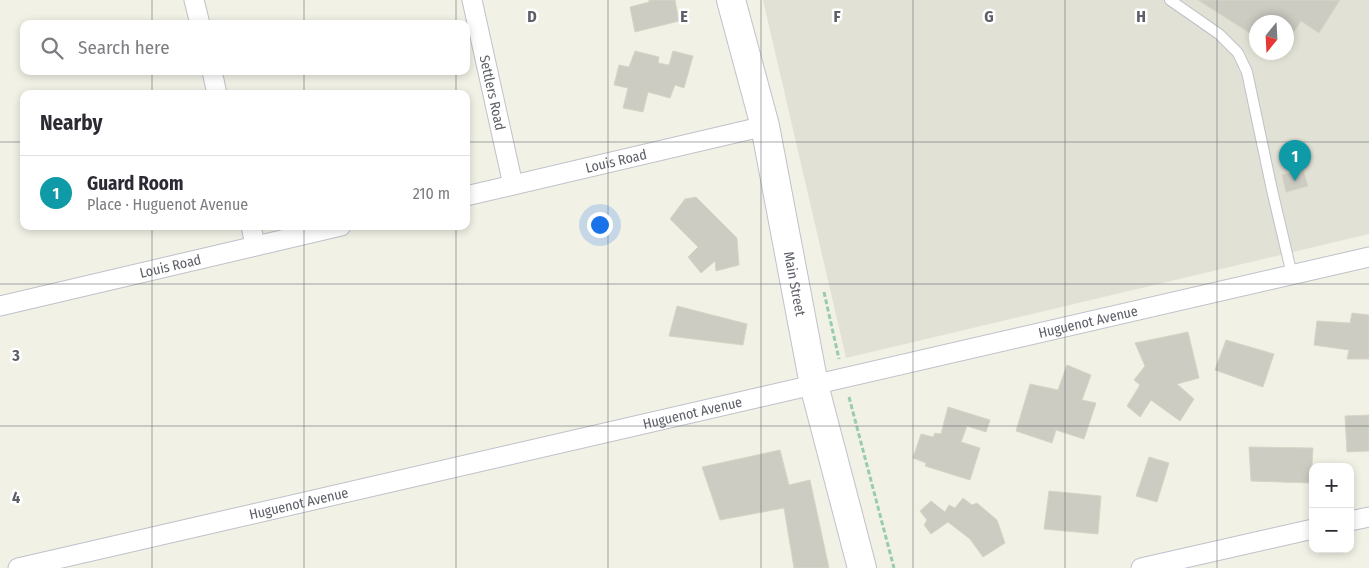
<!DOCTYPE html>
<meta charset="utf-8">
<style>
body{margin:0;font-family:"Fira Sans Condensed",sans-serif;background:#f7f7f7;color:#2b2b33}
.controls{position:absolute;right:15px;bottom:15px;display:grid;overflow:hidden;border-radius:10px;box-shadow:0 2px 8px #0003}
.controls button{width:45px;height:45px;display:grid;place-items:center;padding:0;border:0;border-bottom:1px solid #e1e1e2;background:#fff;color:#2b2b33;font:25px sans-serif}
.compass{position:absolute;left:1249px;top:15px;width:45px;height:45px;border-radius:50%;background:#fff;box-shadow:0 2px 8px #0003;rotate:198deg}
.you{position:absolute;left:599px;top:224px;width:18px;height:18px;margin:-12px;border:4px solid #fff;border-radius:50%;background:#1a73e8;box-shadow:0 0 0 8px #1a73e833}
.badge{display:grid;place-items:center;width:32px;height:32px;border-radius:50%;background:#0f766e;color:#fff;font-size:16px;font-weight:700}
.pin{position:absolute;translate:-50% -41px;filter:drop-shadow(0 1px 2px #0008)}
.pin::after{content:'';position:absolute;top:26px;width:18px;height:15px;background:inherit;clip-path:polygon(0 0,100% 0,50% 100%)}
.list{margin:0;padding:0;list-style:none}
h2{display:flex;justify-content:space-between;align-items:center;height:65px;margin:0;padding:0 20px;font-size:21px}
h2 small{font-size:16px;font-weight:400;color:#7c7c81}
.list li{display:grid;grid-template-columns:32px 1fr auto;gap:15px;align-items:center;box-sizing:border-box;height:75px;padding:0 20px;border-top:1px solid #e1e1e2}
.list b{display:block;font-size:19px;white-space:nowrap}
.list p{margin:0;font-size:16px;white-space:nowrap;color:#7c7c81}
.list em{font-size:16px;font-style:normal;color:#7c7c81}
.icon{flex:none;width:28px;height:28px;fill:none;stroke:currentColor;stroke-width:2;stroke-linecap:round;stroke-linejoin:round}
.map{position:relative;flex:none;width:1369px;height:568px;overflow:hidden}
.search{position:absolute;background:#fff;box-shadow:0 2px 8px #0003;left:20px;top:20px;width:450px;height:55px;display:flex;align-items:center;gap:12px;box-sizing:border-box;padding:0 18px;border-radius:10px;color:#7c7c81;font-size:19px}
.panel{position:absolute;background:#fff;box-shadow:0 2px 8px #0003;left:20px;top:90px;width:450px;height:140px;border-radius:10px}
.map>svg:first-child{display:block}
.education{fill:#e1e1d5;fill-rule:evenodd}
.building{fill:#ccccc3;stroke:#d7d5c3}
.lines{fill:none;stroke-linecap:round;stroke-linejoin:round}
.lane-casing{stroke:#bfc1c8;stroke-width:12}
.street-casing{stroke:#bfc1c8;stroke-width:21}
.secondary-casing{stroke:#c0c2ca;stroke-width:30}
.path{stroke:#98ccb2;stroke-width:3;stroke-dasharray:5 2.5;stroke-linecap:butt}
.lane{stroke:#fff;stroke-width:10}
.street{stroke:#fff;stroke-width:19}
.secondary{stroke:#fff;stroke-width:28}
.grid{fill:none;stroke:#5d6068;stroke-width:1;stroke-opacity:0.55}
.labels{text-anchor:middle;stroke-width:5;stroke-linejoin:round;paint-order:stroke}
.street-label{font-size:14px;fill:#5d6068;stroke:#fff}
.grid-label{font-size:16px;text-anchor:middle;font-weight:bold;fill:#5d6068;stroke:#fff;stroke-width:5;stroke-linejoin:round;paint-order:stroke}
</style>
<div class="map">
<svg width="1369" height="568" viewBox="0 0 1369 568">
<rect width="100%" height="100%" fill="#f1f1e6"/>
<path class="education" d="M763,0H1369V234L846,358ZM1256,22H1286V52H1256Z"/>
<g class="building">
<path d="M649,0H675L679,21L635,32L630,7L649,2Z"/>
<path d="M1198,0H1340L1319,33L1301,21L1286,44V22H1256V37Z"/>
<path d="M635,51L659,57L658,63L669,65L673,51L693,56L684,88L675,85L670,98L648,92L643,112L623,108L628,88L614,85L619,65L629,67Z"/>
<path d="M1303,169L1308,186L1286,192L1282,175Z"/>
<path d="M696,197L737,238L739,265L716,271L715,261L701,273L688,257L698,247L670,219L685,199Z"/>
<path d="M677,306L747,324L743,345L669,336Z"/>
<path d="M1352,313L1369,315V359H1347L1349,350L1314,345L1317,321L1350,323Z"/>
<path d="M1188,332L1199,378L1177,384L1194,399L1180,421L1151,400L1140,417L1127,406L1140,385L1134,380L1145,366L1135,343Z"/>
<path d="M1226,340L1274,354L1263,387L1215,370Z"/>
<path d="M1067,365L1091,375L1082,400L1096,403L1084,439L1056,430L1052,443L1016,431L1030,384L1058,390Z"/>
<path d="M948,407L990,420L986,432L967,426L961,442L980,448L970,480L925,466L926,463L913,458L921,434L933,437L935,433L941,434Z"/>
<path d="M1369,415V451L1347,452L1345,416Z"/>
<path d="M1249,447L1313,448L1311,483L1251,481Z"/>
<path d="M780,450L789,485L810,480L829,568H794L784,508L720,520L702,467Z"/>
<path d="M1149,457L1169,463L1157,502L1136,496Z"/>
<path d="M1049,491L1101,496L1098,534L1044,529Z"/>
<path d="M963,498L972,505L977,503L997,520L1005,543L983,557L970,539L948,522L931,534L924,525L927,520L920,511L931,501L945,512L949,505L955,508Z"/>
</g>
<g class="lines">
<defs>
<path id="lane" d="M1170,0L1219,34L1238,53L1247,72L1272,190L1292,275"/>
<g id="street">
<path d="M194,0L200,24"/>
<path id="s1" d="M472,0L513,185"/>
<path d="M212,71L217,94"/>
<path id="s2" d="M466,196L765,126"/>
<path d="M251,226L255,245"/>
<path id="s3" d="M0,306L341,226"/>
<path d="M1350,521L1369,517"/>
<path id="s4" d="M18,568L1369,257"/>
<path d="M1141,568L1313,529"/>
</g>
<g id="secondary">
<path id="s5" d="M731,0L765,126L814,385L862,568"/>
</g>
</defs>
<use href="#lane" class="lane-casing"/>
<use href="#street" class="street-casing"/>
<use href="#secondary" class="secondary-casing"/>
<g class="path">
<path d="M824,292L839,359"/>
<path d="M849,397L894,568"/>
</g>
<use href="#lane" class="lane"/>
<use href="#street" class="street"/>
<use href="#secondary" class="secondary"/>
</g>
<path class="grid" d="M152,0V24M304,0V24M456,0V24M608,0V568M761,0V568M913,0V568M1065,0V568M1217,0V568M152,71V94M304,71V94M456,71V94M0,142H24M466,142H1369M152,226V568M304,226V568M456,226V568M0,284H1369M0,426H1369"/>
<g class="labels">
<g class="street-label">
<text dy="5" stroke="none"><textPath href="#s1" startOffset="95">Settlers Road</textPath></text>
<text dy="5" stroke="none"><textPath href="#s2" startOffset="154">Louis Road</textPath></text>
<text dy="5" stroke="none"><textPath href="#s3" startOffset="175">Louis Road</textPath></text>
<text dy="5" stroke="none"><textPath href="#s5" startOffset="291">Main Street</textPath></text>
<text dy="5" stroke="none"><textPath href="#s4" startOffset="1098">Huguenot Avenue</textPath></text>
<text dy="5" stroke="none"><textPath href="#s4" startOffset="692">Huguenot Avenue</textPath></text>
<text dy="5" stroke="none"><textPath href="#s4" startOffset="288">Huguenot Avenue</textPath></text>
</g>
</g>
<g class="grid-label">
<text x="532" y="22">D</text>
<text x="684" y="22">E</text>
<text x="837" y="22">F</text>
<text x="989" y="22">G</text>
<text x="1141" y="22">H</text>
<text x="16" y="361">3</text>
<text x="16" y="503">4</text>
</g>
</svg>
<div class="controls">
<button>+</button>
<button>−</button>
</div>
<svg class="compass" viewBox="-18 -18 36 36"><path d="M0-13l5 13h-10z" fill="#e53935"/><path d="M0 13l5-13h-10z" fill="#7c7c81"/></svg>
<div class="you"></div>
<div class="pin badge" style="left:1295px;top:181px;background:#0f9aa8">1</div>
<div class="search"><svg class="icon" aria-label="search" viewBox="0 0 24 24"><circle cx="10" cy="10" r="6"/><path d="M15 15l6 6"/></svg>Search here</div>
<section class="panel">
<h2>Nearby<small></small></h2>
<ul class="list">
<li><span class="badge" style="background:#0f9aa8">1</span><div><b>Guard Room</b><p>Place · Huguenot Avenue</p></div><em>210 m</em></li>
</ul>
</section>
</div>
